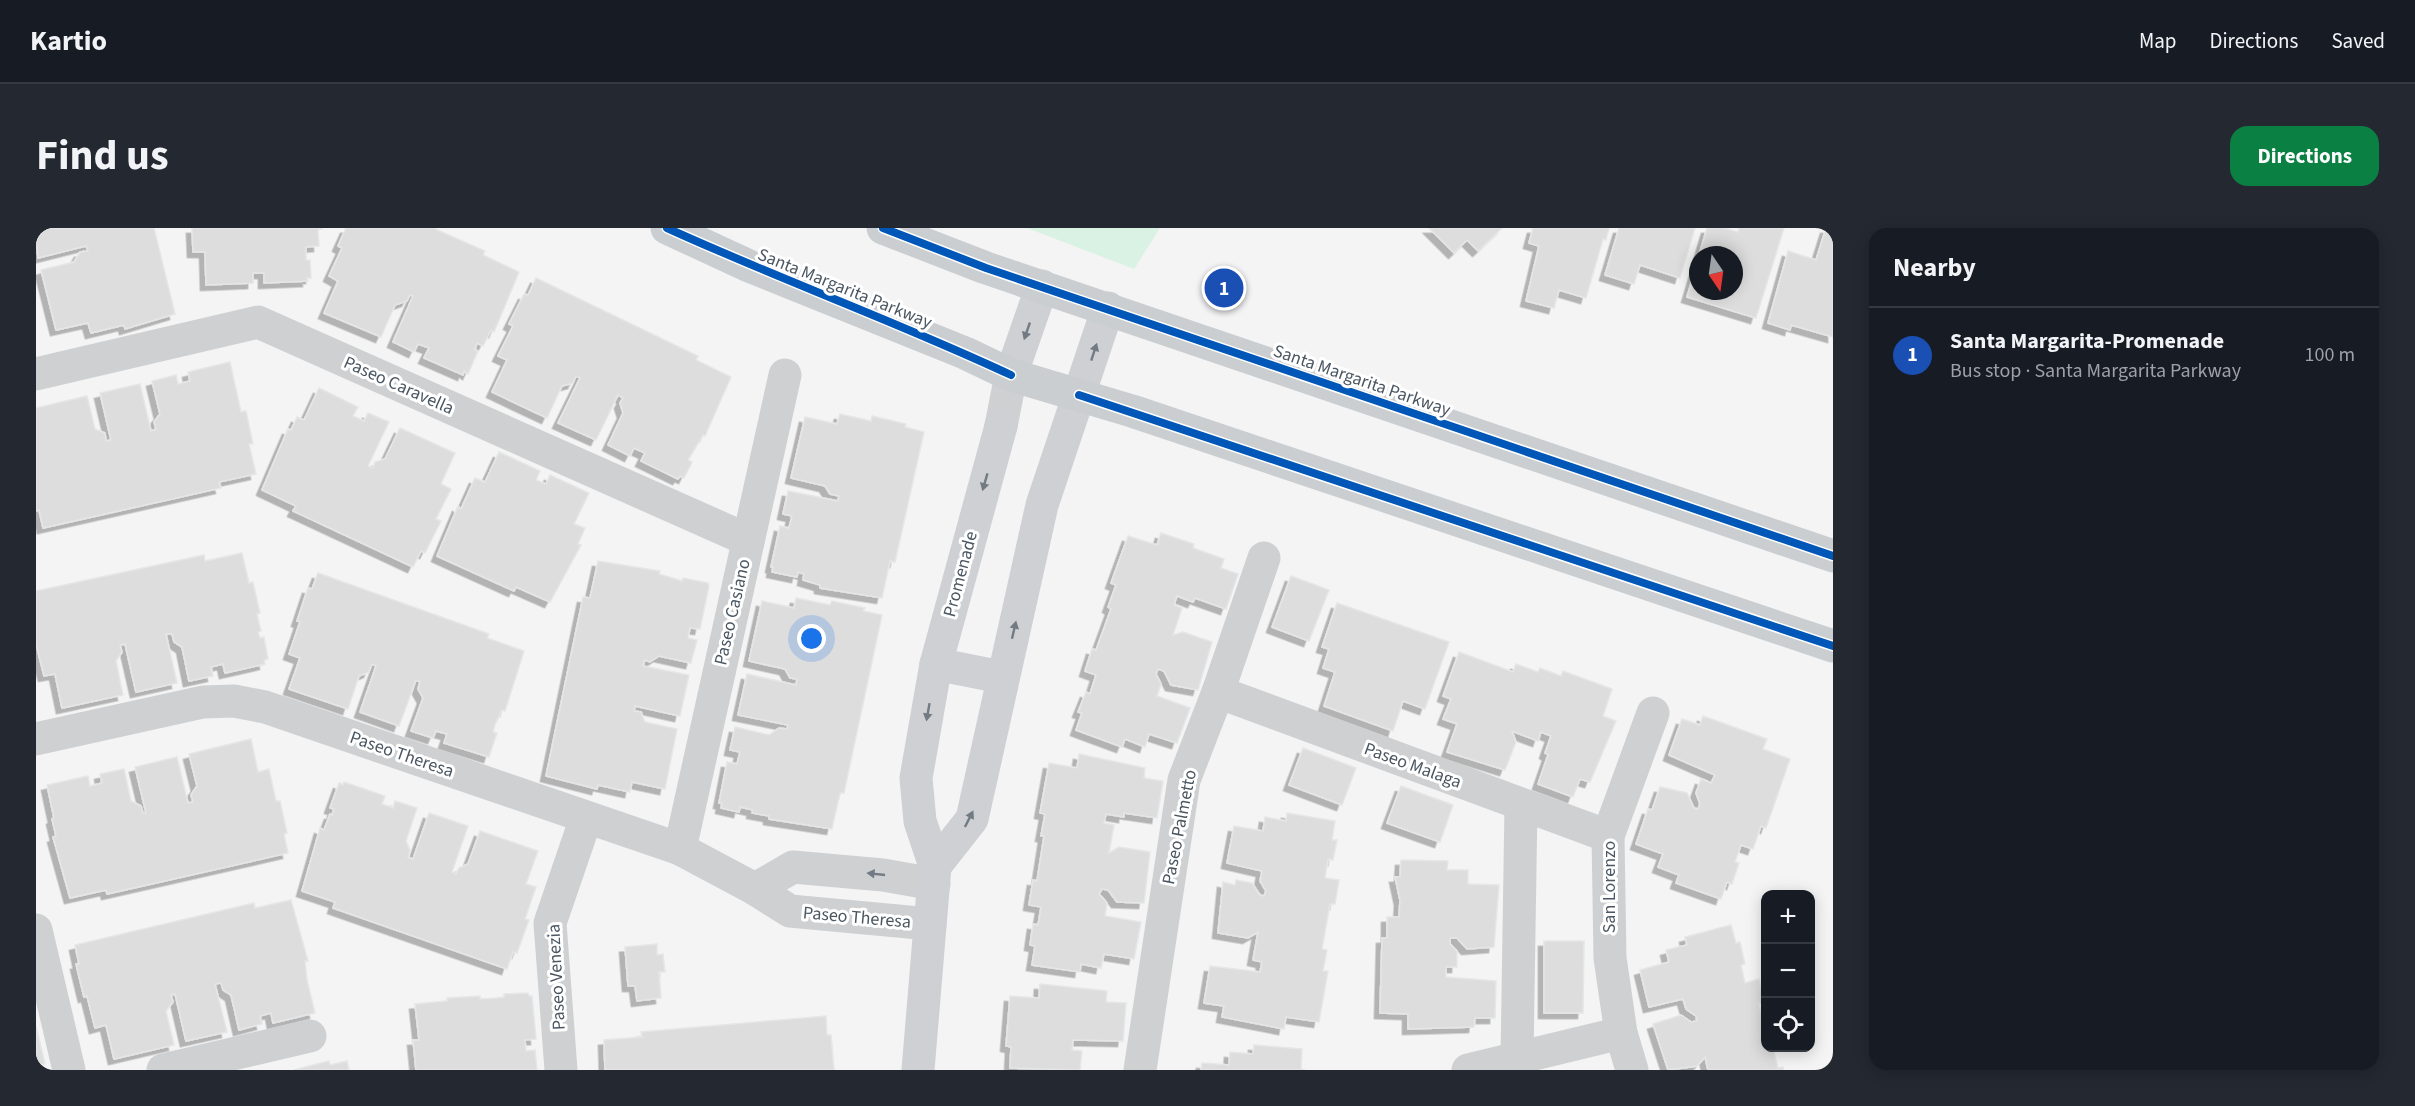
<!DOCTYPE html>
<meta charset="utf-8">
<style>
body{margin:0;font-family:"Source Sans 3",sans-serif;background:#242831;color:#f1f3f6}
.controls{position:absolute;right:18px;bottom:18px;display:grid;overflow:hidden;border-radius:12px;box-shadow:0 3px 15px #0003}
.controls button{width:54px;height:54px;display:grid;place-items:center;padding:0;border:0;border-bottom:2px solid #363941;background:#171b24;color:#f1f3f6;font:30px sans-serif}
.compass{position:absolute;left:1653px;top:18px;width:54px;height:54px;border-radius:50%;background:#171b24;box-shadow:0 3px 15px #0003;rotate:167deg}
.you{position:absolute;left:776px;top:411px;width:21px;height:21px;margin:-15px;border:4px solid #fff;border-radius:50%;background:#1a73e8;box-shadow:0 0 0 9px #1a73e833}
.badge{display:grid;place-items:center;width:39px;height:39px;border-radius:50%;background:#0b8043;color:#fff;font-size:20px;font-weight:700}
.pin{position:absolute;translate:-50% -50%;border:3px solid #fff;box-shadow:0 2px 6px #0006}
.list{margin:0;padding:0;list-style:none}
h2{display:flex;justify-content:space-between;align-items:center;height:78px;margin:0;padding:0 24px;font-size:26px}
h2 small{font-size:20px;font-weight:400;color:#9ea1a6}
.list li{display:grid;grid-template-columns:39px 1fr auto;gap:18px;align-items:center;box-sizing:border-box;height:96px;padding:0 24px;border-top:2px solid #363941}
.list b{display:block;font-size:22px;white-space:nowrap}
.list p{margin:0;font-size:20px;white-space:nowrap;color:#9ea1a6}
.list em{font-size:20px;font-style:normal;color:#9ea1a6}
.icon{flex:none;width:33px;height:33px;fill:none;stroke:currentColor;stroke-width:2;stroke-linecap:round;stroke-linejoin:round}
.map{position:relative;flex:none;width:1797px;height:842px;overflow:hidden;border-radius:18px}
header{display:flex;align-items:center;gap:36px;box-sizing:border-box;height:84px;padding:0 30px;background:#171b24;border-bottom:2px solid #363941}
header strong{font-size:28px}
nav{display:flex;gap:33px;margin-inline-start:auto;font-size:21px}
.intro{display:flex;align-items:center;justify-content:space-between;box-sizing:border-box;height:144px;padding:0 36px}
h1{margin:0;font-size:42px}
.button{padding:15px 27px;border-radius:18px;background:#0b8043;color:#fff;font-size:21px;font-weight:700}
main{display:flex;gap:36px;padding:0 36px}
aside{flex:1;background:#171b24;border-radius:18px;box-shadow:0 3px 15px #0003}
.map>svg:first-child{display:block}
.green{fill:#d9f2e3}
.building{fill:#ddddde;stroke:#e5e6e7;stroke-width:1.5;filter:url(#shadow)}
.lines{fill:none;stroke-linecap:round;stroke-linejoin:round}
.street{stroke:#ced0d2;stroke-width:33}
.secondary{stroke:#ced0d4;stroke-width:33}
.primary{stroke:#caced1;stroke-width:33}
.cycleway-casing{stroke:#fff;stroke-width:11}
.cycleway{stroke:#0057b8;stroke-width:8}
.oneway{fill:#727b84}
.oneway2{fill:#727b83}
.labels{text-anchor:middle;stroke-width:6;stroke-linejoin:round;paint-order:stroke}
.street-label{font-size:18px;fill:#4a5661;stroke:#fff}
</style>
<header>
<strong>Kartio</strong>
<nav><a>Map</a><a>Directions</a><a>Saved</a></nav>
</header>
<div class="intro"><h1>Find us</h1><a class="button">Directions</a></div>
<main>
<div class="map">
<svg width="1797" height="842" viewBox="0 0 1797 842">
<defs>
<filter id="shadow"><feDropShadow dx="-5.5" dy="5.5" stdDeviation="0" flood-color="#0004"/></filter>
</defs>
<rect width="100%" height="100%" fill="#f4f4f4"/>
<path class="green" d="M991,0H1124L1098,41Z"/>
<g class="building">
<path d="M5,0H118L139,86L89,101L88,97L55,105L52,95L20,102L5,42L38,34L44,24L52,23L50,18L2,30L0,6L6,4Z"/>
<path d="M156,0H286V1H282L283,18L270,19V32H274L275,50H271L272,53L228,55V45H217V55L170,57L169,24H157Z"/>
<path d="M310,0H397L449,23L447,27L483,44L458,104L455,102L447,118L441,115L439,122L442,123L432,146L428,143L427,147L388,130L393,120L382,116L378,124L357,114L377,68L374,67L371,73L359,77L345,109L288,85L302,53L293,48L306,20L302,18Z"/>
<path d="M1393,0H1466L1442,23L1431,12L1418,25Z"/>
<path d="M1497,0H1573L1570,12L1567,11L1550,70L1523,62L1518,80L1490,73L1503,18L1493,15Z"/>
<path d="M1583,0H1659L1644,50L1604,37L1598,56L1569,47Z"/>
<path d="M1671,0H1688L1702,4L1703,0H1748L1720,90L1651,69L1662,32V63H1698V27H1663Z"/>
<path d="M1790,0H1797V109L1755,97L1754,102L1732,95L1752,23L1780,32Z"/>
<path d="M500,50L662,128L660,132L695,149L669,208L667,207L652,232L656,234L648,250L644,248L642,251L605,233L609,225L598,220L594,228L572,217L587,185L584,175L587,170L582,167L560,212L522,195L544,150L540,148L537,155L526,158L511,190L456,164L471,132L462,128L477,98L473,96L488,66L492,67Z"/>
<path d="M194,134L205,184L210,183L217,216H213L220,246L183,254L185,260L7,300L3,282L0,283V180L51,168L59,201L69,205L70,213L75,212L64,165L104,156L115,203L120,201L118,194L124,186L116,153L140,147L142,156L154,153L152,144Z"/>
<path d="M283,160L322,179L317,188L328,193L332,185L353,194L332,238L337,240L339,234L349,231L364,200L419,225L405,256L415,261L400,291L405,293L389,325L385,323L377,339L257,283L260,278L226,262L252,201L255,202L261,189L268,192Z"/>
<path d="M804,186L835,193L836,188L870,196L869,199L888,204L859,334L854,333L846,370L784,360V357L767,352L768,346L762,344L761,349L736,344L737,339H735L744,298L753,300L756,288L747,286L752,263L802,273L803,268L794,266L789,258L755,250L769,189L801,196Z"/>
<path d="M463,224L504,243L500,252L510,256L514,247L553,265L538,296L549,300L542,316L545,317L514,374L480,359L478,363L401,328L422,278L425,281L439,250L449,254Z"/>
<path d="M1125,305L1158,316L1157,320L1188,331L1185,340L1202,346L1190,381L1159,370L1157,374L1141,368L1138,377L1146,380L1137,407L1147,404L1176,414L1162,462L1135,457L1128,443L1122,441L1120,446L1125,456L1121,468L1154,480L1141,515L1113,506L1109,519L1089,511L1086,519L1040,502L1046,485L1042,484L1050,464L1054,466L1060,447L1049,443L1056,421L1060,422L1075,381L1072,379L1080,357L1075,355L1092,308L1121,317Z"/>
<path d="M206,325L213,355L217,354L224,385L221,386L225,403L222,404L224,410L228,409L232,431L228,432L229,436L189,445L187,436L175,439L177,448L153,453L146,419L138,414L136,406H130L141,455L100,464L89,416L84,417L86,424L80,433L87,467L26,480L19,446L8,448L0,416V363L168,327L169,333Z"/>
<path d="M562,333L624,343L623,346L640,351L646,353L647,350L672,355L673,358L664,401L654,400L652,410L661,412L655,435L623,428L614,434L609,432L607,438L653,447L644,488L599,478L598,483L605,484L609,494L641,501L629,561L596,554L594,564L562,557L561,561L510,548L547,369L554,370Z"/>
<path d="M282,345L453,406L451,410L488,423L469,483L466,482L459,497L457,504L461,505L453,529L408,515L411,506L400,503L397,510L375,503L387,470L382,461L384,454L380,452L363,498L324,484L340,438L336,436L333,444L323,448L312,481L253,461L264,430L253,426L264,394L261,393L272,360L276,361Z"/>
<path d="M1255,348L1293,362L1273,413L1236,399Z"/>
<path d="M760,370L794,377L796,373L829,380L827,383L846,387L808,565H804L796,601L733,591V588L716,585L717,582L704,579L703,584L685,580L686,575H683L691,534L701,536L704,524L694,522L699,499L733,507L743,500L751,501L752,497L702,487L711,446L760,457L761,451L754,450L749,441L713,433L726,373L758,380Z"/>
<path d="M1301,375L1413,414L1389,481L1367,473L1357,503L1288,478L1299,444L1287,440L1293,421L1286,419Z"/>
<path d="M1423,424L1477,444L1480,436L1502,444L1504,440L1525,448L1527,443L1576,461L1567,488L1580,493L1554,554L1544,551L1537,569L1502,556L1512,527L1509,525L1515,508L1505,504L1502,513L1476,503L1480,514L1469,542L1411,524L1421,496L1407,491L1415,471L1407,468Z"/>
<path d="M1667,488L1731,511L1727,521L1754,531L1730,600L1725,598L1717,621L1705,617L1699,634L1703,635L1696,656L1691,654L1685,671L1640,655L1643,647L1622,639L1627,626L1600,616L1612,581L1616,582L1624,559L1651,565L1658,580L1662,581L1664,576L1660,565L1665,551L1675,555L1679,547L1633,527L1646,491L1664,497Z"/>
<path d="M215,511L222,544L233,541L240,573H244L251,605L248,606L252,625L71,666L70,662L34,670L17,609L20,608L16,591L18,590L11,557L52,548L54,558L66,555L64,546L88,541L95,573L105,578L107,585H110L99,539L141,529L152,575L157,574L155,567L161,558L153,526Z"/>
<path d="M1267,520L1320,540L1306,577L1253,557Z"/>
<path d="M1043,526L1109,540L1108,550L1127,553L1121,590L1088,585V589L1070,586L1068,595L1078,597L1073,625L1083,619L1114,624L1108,675L1081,674L1072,662L1066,661L1063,666L1071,675L1069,688L1105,694L1098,731L1068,726L1065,740L1045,736L1044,744L996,737L999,718L994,717L997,696L1002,697L1005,679L993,677L997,652L1001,653L1008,608H1005L1009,586L1004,585L1013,535L1041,540Z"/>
<path d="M308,554L349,568L346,576L357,580L359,573L381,580L370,613L374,622L372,629L377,631L393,585L432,598L416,644L420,646L423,640L432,636L444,603L502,623L490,656L500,659L489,691L493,692L481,725L477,724L471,741L297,680L299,674L266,663L284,600L288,602L294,586L296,587L298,581L294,580L303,555L307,557Z"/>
<path d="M1365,558L1417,577L1404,614L1351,595Z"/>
<path d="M1251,585L1299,593L1296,612H1301L1297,632L1292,631L1289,650L1303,652L1299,676H1294L1286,721L1291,722L1287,743H1292L1283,794L1250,789L1248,801L1186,789L1188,778L1168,775L1174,738L1224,744L1226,734L1217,732L1222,704L1212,710L1182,705L1187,654L1199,657L1200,652L1216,655L1224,667L1228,668L1230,663L1224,653L1226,643L1191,635L1198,598L1227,603L1229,589L1250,593Z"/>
<path d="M1365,632L1412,633L1411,642H1432V656L1463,657L1458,719L1431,721L1421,710H1414V716L1421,723V739H1410V749L1460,753L1459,790H1439L1438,799L1372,801V786L1344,785L1346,710H1351V689H1363L1364,672L1359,649H1364Z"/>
<path d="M255,672L272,733H269L271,752L279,785L237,795L235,785L224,788L226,796L203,802L195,767L187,762L185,755L179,756L191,804L150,813L139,766L135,767L137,774L130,783L138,817L78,831L70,797L59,800L51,768L48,769L40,736H43L39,717L218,675L219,680Z"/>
<path d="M1695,697L1700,715L1704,714L1709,736L1705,737L1709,755L1723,751L1728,775L1723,776L1730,804V820H1737L1742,840L1747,839L1748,842H1672L1669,829L1661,838L1632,842L1617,796L1645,787L1655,794L1661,793L1660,788L1650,781L1647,771L1613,779L1604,742L1633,734L1630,722L1651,717L1649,709Z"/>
<path d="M1508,713H1548L1547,785H1508Z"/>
<path d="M621,716V727L627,726L629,744H623L625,770L601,773L599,758H592L589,719Z"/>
<path d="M1004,756L1071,763L1070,774L1090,775L1087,813L1037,812L1036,822L1046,823L1044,842L974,840L975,819L970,818L974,768L1003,770Z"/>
<path d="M492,765L493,768H496L500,811L489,812L490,823L499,822L501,842H380L377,812H383L379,776L411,773V770L444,768V771L461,770L468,769V766Z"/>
<path d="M790,788L791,807H795L798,842H569L568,812L606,809L605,804Z"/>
<path d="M0,798L9,836L0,838Z"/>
<path d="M1218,817L1266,821L1265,841L1269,842H1165L1166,835L1193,837L1194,824L1217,826Z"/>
<path d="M293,833L294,837L311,833L313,842H258Z"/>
</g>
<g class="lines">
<g class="street">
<path d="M0,146L222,94L712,312"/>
<path d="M965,198L975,147"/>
<path d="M1182,464L1572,608"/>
<path d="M0,511L167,474L198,473L229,479L644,621L719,661L754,683L894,696"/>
<path d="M644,621L749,147"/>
<path d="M719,661L757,639L847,647L898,656"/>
<path d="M0,702L33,842"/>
<path d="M1481,830L1485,577"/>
<path d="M127,842L274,808"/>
<path d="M525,842L514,695L550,590"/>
<path d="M1104,842L1148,552L1182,464L1228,330"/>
<path d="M1432,842L1585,805"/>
<path d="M1596,842L1585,805L1574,730L1572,608L1617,485"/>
</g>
<g class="secondary">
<path d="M975,147L1006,58"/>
<path d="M900,436L965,449"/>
<path d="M899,638L936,591L1006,277L1072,80"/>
<path d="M882,842L899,638L884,593L880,550L900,436L965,198"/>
</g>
<g class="primary">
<path d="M631,0L713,38L929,125L975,147L1096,183L1797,418"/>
<path d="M847,0L950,40L1797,328"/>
</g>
<defs>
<g id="cycleway">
<path d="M631,0C745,52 862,94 975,147"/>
<path d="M847,0L950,40L1797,328"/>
<path d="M1043,167L1797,418"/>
</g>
</defs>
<use href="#cycleway" class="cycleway-casing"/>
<use href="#cycleway" class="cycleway"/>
</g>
<defs><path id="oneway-solid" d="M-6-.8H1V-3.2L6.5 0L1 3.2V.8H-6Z" transform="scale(1.5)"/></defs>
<g class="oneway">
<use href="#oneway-solid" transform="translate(991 103) rotate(109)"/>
<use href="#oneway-solid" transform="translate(1058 124) rotate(-72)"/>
<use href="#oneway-solid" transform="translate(949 254) rotate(106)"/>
<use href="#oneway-solid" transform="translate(978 402) rotate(-77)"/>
<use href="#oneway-solid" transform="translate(892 484) rotate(100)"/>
<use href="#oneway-solid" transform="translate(933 591) rotate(-63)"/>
</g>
<use class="oneway2" href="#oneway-solid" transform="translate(840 646) rotate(-174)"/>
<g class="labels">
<g class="street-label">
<text transform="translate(809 60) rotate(22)" y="6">Santa Margarita Parkway</text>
<text transform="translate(1326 152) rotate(19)" y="6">Santa Margarita Parkway</text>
<text transform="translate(363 157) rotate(24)" y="6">Paseo Caravella</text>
<text transform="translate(924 346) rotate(-75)" y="6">Promenade</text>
<text transform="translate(696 384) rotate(-77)" y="6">Paseo Casiano</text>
<text transform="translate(366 526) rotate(19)" y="6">Paseo Theresa</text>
<text transform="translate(1377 537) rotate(20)" y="6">Paseo Malaga</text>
<text transform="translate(1143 599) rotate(-79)" y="6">Paseo Palmetto</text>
<text transform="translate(1573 659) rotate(-90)" y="6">San Lorenzo</text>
<text transform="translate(821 689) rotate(5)" y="6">Paseo Theresa</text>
<text transform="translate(520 749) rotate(-93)" y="6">Paseo Venezia</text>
</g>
</g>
</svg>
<div class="controls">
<button>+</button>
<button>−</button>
<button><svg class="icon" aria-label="locate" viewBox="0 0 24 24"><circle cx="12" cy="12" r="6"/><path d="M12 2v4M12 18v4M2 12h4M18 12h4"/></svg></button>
</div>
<svg class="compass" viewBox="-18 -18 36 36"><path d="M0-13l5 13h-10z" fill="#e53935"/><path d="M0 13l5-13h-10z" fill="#9ea1a6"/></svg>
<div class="you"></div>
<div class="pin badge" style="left:1188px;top:60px;background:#1a4fb4">1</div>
</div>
<aside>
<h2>Nearby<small></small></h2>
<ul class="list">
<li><span class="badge" style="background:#1a4fb4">1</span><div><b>Santa Margarita-Promenade</b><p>Bus stop · Santa Margarita Parkway</p></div><em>100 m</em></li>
</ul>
</aside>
</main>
